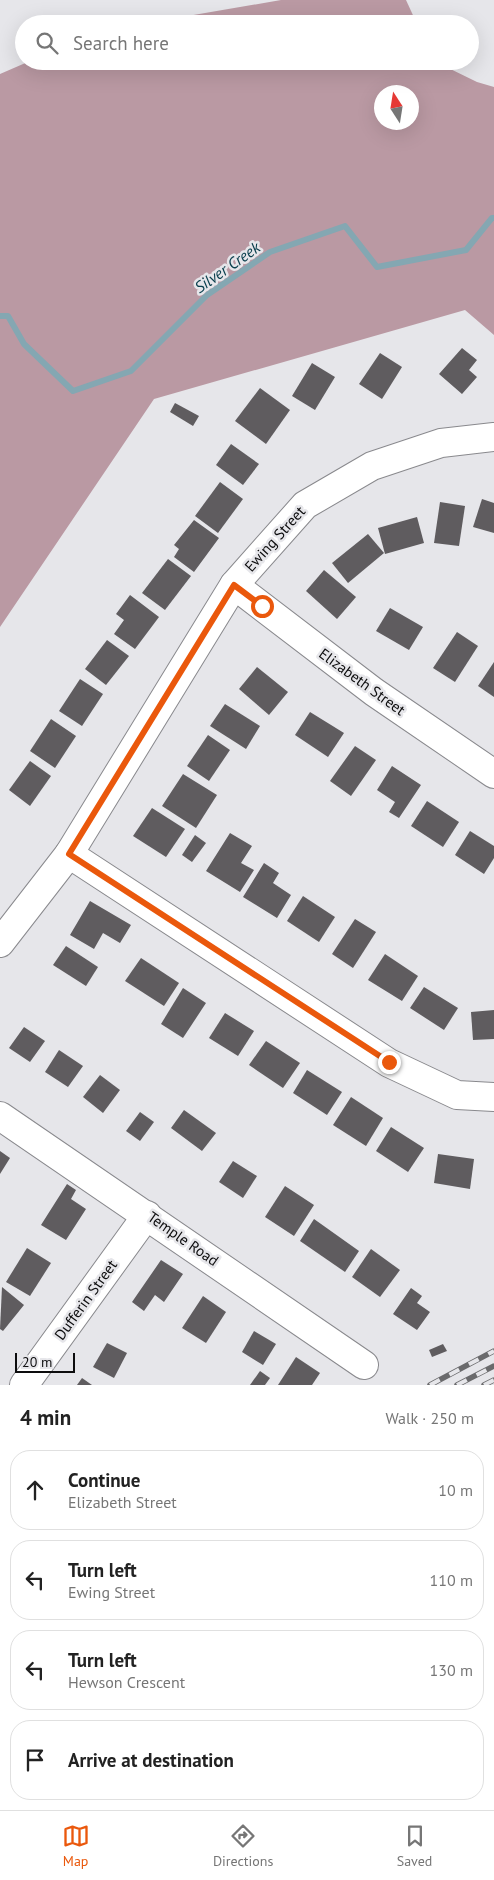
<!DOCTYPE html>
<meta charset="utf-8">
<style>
body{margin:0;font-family:"PT Sans",sans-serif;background:#f2f2f2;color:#222}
.compass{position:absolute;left:374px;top:85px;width:45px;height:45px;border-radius:50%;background:#fff;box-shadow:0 5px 20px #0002;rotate:348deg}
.scale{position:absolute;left:15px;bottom:12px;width:60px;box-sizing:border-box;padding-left:5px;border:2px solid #0d0d0e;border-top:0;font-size:14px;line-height:18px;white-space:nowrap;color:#0d0d0e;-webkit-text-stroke:4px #e6e6ea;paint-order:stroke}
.stop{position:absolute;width:15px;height:15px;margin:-11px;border:4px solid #ea580c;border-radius:50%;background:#fff}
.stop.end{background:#ea580c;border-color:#fff;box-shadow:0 1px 5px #0008}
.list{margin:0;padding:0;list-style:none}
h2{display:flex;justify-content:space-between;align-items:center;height:65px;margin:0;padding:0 20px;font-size:21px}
h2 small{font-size:16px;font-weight:400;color:#767676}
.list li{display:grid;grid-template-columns:32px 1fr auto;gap:15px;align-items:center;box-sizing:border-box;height:80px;margin:0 10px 10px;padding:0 10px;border:1px solid #e0e0e0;border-radius:20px}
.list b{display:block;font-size:19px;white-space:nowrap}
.list p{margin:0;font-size:16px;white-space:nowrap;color:#767676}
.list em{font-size:16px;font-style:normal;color:#767676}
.icon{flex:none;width:28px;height:28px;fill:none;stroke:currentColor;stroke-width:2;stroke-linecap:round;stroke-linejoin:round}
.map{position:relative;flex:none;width:494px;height:1385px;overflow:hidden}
.search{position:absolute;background:#fff;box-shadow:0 5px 20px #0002;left:15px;right:15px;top:15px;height:55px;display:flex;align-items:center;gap:12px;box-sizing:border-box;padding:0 18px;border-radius:28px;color:#767676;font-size:19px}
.sheet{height:425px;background:#fff}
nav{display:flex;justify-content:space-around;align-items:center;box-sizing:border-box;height:70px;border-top:1px solid #e0e0e0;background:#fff;font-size:14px;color:#767676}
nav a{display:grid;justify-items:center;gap:2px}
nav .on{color:#ea580c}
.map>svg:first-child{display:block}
.forest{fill:#ba99a3;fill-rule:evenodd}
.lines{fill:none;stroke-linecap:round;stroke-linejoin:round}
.stream{stroke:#84a7b2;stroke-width:6}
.building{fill:#5f5c5f}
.minor-casing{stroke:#89898d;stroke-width:30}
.minor{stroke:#fff;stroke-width:28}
.rail-casing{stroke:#6a6a6c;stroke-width:5.5}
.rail{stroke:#e6e6ea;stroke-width:4;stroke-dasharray:11;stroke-linecap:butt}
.route{stroke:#ea580c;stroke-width:6}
.labels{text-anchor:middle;stroke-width:5;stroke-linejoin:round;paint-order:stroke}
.street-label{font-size:15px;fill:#0d0d0e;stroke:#e6e6ea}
.water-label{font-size:16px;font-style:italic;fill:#0b404e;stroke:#e6e6ea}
</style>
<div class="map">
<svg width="494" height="1385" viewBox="0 0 494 1385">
<rect width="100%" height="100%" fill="#e6e6ea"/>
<g class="forest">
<path d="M281,0H406L417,24H141Z"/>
<path d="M30,61H434L477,82L494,87V335L465,310L154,399L0,627V74ZM382,92H412V122H382Z"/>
</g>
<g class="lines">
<path class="stream" d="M0,316H8L24,344L73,391L131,371L207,295L270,252L345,226L377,267L466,250L492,218H494"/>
</g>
<g class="building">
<path d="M462,348L477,360L469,370L477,377L462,394L439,374Z"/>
<path d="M380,353L402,367L382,399L359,384Z"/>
<path d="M312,363L335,377L315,410L292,396Z"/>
<path d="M260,388L290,410L266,444L235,421Z"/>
<path d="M175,403L199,416L193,426L170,412Z"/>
<path d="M231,444L259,464L243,485L216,465Z"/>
<path d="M220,482L243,499L218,533L195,516Z"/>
<path d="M482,499L494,503V533L473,527Z"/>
<path d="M440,502L465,506L459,546L434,543Z"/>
<path d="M417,517L424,543L385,554L378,528Z"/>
<path d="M194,520L219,538L194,572L174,557L179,549L174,545Z"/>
<path d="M368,534L384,553L348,583L332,563Z"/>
<path d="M168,559L191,576L165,610L142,593Z"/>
<path d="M324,570L356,597L337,619L306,591Z"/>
<path d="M130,595L159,617L135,649L114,634L124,620L116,614Z"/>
<path d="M390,608L423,627L409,650L376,631Z"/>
<path d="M457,632L478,646L455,682L433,668Z"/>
<path d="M107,640L129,656L106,685L85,669Z"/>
<path d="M494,662V697L478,686Z"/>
<path d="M257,667L288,692L269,715L239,689Z"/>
<path d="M80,679L103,694L82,726L59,711Z"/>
<path d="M225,704L260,726L246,749L210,726Z"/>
<path d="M310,712L344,733L328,757L295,735Z"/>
<path d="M51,719L76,736L55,768L30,751Z"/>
<path d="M208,735L230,750L209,781L187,766Z"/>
<path d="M355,746L376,760L351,796L330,781Z"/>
<path d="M30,761L51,776L30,806L9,790Z"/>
<path d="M392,766L421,785L399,818L389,812L395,802L377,790Z"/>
<path d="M183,774L217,795L196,828L162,806Z"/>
<path d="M427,801L459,822L443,847L411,826Z"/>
<path d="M152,808L185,829L166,857L133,836Z"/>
<path d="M470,831L494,846V858L484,874L455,855Z"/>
<path d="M230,833L252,846L241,863L254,870L240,892L206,871Z"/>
<path d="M195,835L206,843L192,862L182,855Z"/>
<path d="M264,863L279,873L273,883L291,895L277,918L243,897Z"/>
<path d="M303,896L335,917L319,942L287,921Z"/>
<path d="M90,901L131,925L120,943L103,933L94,949L70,935Z"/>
<path d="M355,919L376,932L353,968L332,954Z"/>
<path d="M66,946L98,967L86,986L53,965Z"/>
<path d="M385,954L418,976L402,1001L368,980Z"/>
<path d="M141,958L179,983L164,1006L125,981Z"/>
<path d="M424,987L458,1008L444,1030L410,1008Z"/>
<path d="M183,988L206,1003L183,1038L161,1024Z"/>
<path d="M494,1010V1039L473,1040L471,1012Z"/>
<path d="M225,1013L254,1031L238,1056L209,1038Z"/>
<path d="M24,1027L45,1041L30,1062L9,1048Z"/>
<path d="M266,1041L300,1063L283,1088L249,1065Z"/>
<path d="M59,1050L83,1066L68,1087L45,1072Z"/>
<path d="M307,1070L342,1092L327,1115L293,1093Z"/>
<path d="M100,1075L120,1090L103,1113L83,1097Z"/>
<path d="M351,1097L383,1118L366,1146L333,1125Z"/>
<path d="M184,1110L216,1133L202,1151L171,1128Z"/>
<path d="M140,1112L154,1122L140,1141L126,1131Z"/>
<path d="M391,1127L424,1148L408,1172L376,1151Z"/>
<path d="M0,1151L10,1158L0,1174Z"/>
<path d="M438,1154L474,1159L470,1189L434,1183Z"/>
<path d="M233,1161L257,1176L243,1198L219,1182Z"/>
<path d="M67,1184L76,1190L71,1199L86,1209L66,1240L41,1225Z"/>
<path d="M285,1186L314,1205L294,1236L265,1217Z"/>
<path d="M314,1219L359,1251L345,1272L300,1241Z"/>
<path d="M27,1248L51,1263L30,1296L6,1282Z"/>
<path d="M371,1249L400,1270L380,1297L352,1277Z"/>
<path d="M161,1260L183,1274L164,1302L155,1295L144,1311L132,1302Z"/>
<path d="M2,1287L24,1305L3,1331L0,1329Z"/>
<path d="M411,1288L422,1296L417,1303L430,1312L417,1330L393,1314Z"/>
<path d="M203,1296L226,1312L206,1343L182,1328Z"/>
<path d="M254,1331L276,1344L263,1365L242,1352Z"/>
<path d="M107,1343L127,1353L114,1378L93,1367Z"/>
<path d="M443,1344L447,1351L432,1357L429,1350Z"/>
<path d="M296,1357L320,1373L312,1385H278Z"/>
<path d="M260,1371L270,1378L265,1385H250Z"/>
<path d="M82,1378L92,1385H77Z"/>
</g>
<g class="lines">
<defs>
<g id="minor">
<path d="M234,585L374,692L494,774"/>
<path d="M69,854L389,1063L457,1095L494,1097"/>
<path d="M0,943L69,854L234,585L305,505L372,466L441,443L494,437"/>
<path d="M0,1116L364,1365"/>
<path d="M24,1385L147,1215"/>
</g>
</defs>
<use href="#minor" class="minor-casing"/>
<use href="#minor" class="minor"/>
<defs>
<g id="rail">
<path d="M430,1385L494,1351"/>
<path d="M457,1385L494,1366"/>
<path d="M484,1385L494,1380"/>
</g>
</defs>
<use href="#rail" class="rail-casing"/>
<use href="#rail" class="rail"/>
</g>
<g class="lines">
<path class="route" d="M262,606L234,585L69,854L389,1062"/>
</g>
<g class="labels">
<g class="street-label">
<text transform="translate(275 539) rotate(-48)" y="5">Ewing Street</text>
<text transform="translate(362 682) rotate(36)" y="5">Elizabeth Street</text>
<text transform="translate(183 1239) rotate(35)" y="5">Temple Road</text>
<text transform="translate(86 1300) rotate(-54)" y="5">Dufferin Street</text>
</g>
<g class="water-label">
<text transform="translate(227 267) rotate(-35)" y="6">Silver Creek</text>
</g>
</g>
</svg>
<svg class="compass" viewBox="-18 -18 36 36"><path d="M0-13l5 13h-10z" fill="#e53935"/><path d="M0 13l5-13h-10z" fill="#767676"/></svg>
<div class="scale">20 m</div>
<div class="stop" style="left:262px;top:606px"></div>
<div class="stop end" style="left:389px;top:1062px"></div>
<div class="search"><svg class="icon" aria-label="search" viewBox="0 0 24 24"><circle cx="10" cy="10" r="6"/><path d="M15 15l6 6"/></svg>Search here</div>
</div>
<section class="sheet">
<h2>4 min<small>Walk · 250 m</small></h2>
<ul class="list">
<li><svg class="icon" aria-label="ahead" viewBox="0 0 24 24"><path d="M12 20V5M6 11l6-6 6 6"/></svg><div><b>Continue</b><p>Elizabeth Street</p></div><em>10 m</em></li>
<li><svg class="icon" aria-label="left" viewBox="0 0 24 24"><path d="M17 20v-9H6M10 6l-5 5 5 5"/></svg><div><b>Turn left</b><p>Ewing Street</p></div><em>110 m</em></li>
<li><svg class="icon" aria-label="left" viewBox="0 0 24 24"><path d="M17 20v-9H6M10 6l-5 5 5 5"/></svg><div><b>Turn left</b><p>Hewson Crescent</p></div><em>130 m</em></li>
<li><svg class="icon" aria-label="arrive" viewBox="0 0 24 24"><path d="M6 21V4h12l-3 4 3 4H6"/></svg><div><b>Arrive at destination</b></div></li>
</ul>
</section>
<nav>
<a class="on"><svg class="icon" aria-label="map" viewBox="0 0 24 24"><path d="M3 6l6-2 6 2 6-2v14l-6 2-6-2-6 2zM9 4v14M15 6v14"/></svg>Map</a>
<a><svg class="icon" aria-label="directions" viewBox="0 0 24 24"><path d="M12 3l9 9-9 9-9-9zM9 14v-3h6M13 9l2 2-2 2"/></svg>Directions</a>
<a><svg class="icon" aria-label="saved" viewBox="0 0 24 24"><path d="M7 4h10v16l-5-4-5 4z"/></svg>Saved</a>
</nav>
